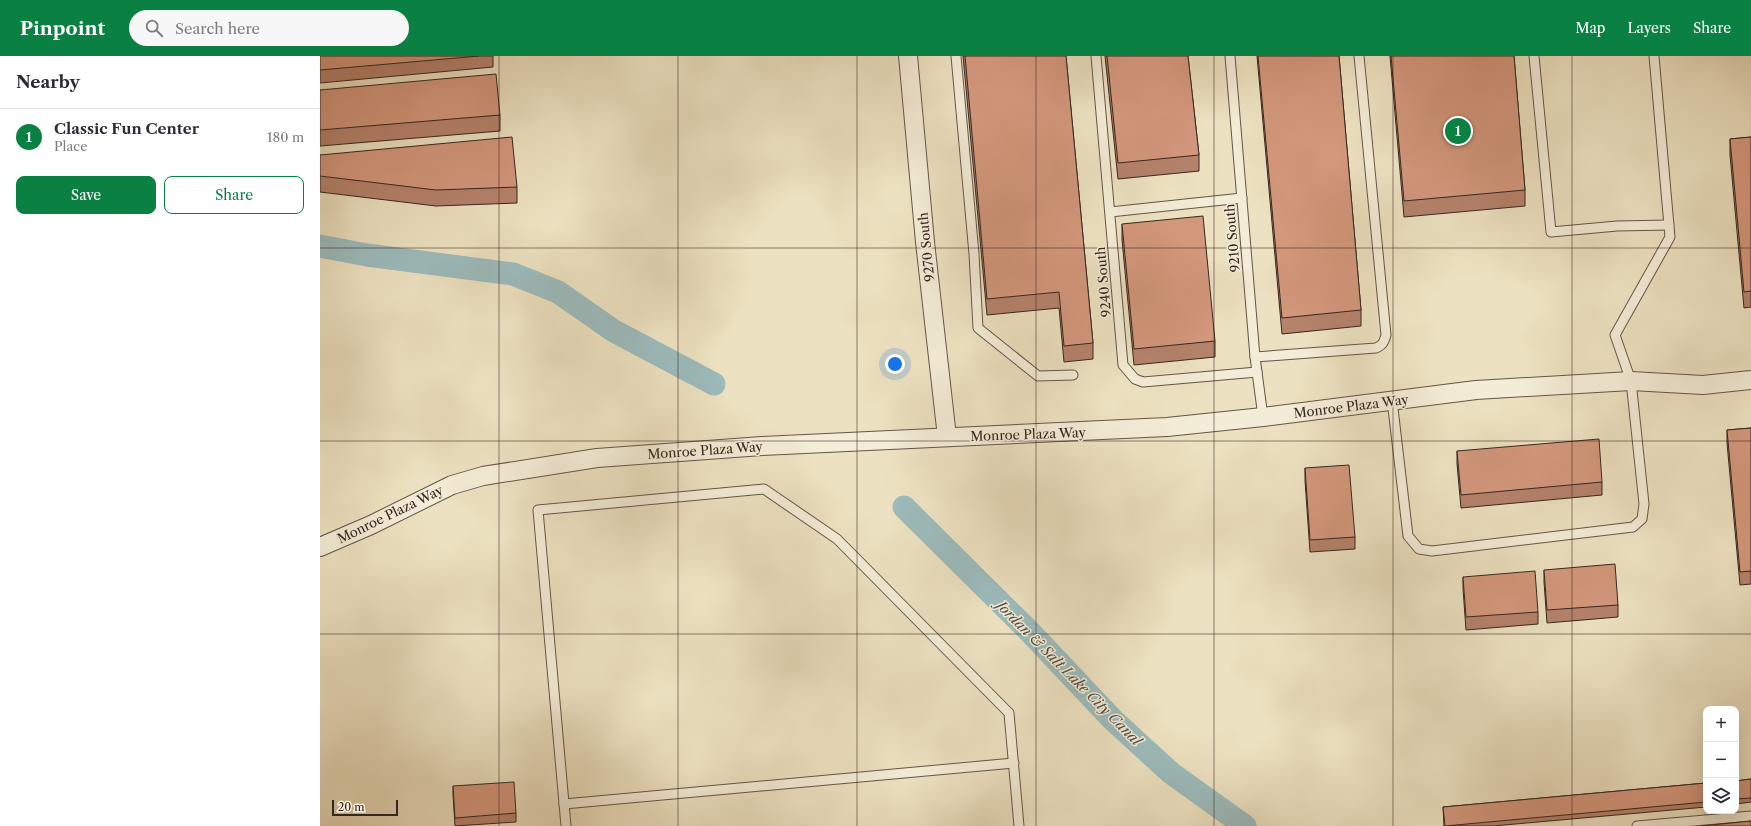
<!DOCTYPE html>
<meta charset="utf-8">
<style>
body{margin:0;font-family:"Libre Caslon Text",serif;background:#f7f7f7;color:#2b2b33}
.controls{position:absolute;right:12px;bottom:12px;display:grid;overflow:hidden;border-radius:8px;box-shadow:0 4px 16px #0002}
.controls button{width:36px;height:36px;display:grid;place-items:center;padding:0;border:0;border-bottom:1px solid #e1e1e2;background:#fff;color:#2b2b33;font:20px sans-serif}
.scale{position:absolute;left:12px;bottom:10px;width:66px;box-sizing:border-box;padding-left:4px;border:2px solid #362721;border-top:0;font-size:11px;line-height:14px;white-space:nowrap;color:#362721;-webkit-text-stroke:3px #f3ecd6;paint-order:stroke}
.you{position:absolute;left:575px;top:308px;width:14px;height:14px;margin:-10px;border:3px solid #fff;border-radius:50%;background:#1a73e8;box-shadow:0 0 0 6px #1a73e833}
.badge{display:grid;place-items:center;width:26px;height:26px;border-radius:50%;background:#0b8043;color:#fff;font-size:13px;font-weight:700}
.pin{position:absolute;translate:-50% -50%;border:2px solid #fff;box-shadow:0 1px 4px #0006}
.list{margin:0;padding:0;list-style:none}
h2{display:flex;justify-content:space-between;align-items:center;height:52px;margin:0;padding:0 16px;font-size:17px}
h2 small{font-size:13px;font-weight:400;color:#7c7c81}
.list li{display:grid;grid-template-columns:26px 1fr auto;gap:12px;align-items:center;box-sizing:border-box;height:56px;padding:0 16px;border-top:1px solid #e1e1e2}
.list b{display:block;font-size:15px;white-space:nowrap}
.list p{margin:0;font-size:13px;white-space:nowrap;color:#7c7c81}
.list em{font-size:13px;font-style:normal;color:#7c7c81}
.actions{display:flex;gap:8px;padding:12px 16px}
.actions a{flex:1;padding:9px 0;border:1px solid #0b8043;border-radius:8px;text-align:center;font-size:14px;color:#0b8043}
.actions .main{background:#0b8043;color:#fff}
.icon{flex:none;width:22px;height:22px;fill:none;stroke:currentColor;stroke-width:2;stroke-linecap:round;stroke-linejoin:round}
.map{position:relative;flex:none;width:1431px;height:770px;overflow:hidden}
header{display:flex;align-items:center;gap:24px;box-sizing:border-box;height:56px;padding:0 20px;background:#0b8043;color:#fff}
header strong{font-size:19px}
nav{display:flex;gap:22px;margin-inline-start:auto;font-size:14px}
.search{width:280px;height:36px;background:#f7f7f7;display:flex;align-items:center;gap:10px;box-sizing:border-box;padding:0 14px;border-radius:22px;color:#7c7c81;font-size:15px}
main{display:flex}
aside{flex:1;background:#fff}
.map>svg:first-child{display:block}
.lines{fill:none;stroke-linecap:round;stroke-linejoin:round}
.canal{stroke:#9cbbbc;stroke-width:23}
.lane-casing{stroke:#645649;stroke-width:11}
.street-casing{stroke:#645649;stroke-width:20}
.lane{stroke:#f3ecd6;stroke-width:9}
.street{stroke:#f3ecd6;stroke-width:18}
.wall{fill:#b5826b;stroke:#362721}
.building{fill:#d3977c;stroke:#362721}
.grid{fill:none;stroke:#362721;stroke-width:1;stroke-opacity:0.55}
.labels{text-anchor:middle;stroke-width:3;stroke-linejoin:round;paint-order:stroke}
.street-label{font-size:13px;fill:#362721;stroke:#f3ecd6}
.water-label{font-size:14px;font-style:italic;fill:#504c48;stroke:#f3ecd6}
</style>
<header>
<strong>Pinpoint</strong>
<div class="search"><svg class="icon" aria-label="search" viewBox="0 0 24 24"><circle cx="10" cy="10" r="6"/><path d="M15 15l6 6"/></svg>Search here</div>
<nav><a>Map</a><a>Layers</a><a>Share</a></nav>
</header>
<main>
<aside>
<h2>Nearby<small></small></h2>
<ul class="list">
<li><span class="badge">1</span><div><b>Classic Fun Center</b><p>Place</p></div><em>180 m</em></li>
</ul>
<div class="actions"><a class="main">Save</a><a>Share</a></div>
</aside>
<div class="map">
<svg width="1431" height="770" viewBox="0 0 1431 770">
<rect width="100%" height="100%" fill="#ece1c0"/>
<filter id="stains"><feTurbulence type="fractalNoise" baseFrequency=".005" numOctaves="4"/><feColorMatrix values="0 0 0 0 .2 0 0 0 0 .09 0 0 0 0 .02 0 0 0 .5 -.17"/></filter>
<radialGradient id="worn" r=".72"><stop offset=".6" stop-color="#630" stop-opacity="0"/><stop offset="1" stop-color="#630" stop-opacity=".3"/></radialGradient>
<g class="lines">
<g class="canal">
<path d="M0,190L47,199L193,218L238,236L294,275L394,328"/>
<path d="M584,451L711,577L793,664L851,717L925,770"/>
</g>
<defs>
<g id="lane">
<path d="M636,0L654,198L658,272L718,320L753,319"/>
<path d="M776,0L803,309L815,323L823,326L937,316"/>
<path d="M910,0L935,301L943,361"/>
<path d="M1214,0L1231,176L1297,170L1349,169"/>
<path d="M790,156L922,142"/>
<path d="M935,301L1056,292C1063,289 1064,286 1066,279L1039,0"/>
<path d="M1072,344L1088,480L1099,493L1112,495L1313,471L1322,463L1324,448L1311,325L1295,279L1350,181L1334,0"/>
<path d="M244,748L694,707"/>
<path d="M246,770L218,454L444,433L517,483L689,657L699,770"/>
<path d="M1317,770L1431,760"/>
</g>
<g id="street">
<path d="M588,0L605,186L627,381"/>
<path d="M0,491L51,469L132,429L163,420L277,402L442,390L847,371L943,361L1156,334L1311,325L1383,329L1431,324"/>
</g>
</defs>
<use href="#lane" class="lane-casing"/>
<use href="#street" class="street-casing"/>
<use href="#lane" class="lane"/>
<use href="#street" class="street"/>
</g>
<g class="wall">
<path d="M0,0H173V11L0,27Z"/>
<path d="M643,0H746L773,287V303L744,306L739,252L667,259Z"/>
<path d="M785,0H868L879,99V115L798,123Z"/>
<path d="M937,0H1019L1041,254V270L962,278Z"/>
<path d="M1070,0H1194L1205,134V150L1084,161Z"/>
<path d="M0,34L180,59V75L0,90Z"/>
<path d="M1431,81V251L1424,252L1410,99V83Z"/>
<path d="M0,99L197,131V147L116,150L0,136Z"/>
<path d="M802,168L895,285V301L814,309L802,184Z"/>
<path d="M1431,372V528L1420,529L1407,387V374Z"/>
<path d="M1137,395L1282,426V439L1141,452L1137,408Z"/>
<path d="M985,412L1035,481V493L990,496L985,425Z"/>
<path d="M1224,514L1298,549V561L1227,567L1224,526Z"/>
<path d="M1143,521L1218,556V568L1146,574L1143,533Z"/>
<path d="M1431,723V746L1416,748V725Z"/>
<path d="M1386,727V751L1173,770H1124L1123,751Z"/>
<path d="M133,730L196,757V766L135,770L133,739Z"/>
</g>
<g class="building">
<path d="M0,0H159L0,14Z"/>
<path d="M645,0H746L773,287L744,290L739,236L667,243Z"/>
<path d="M787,0H868L879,99L798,107Z"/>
<path d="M938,0H1019L1041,254L962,262Z"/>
<path d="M1071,0H1194L1205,134L1084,145Z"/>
<path d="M176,18L180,59L0,74V34Z"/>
<path d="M192,81L197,131L116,134L0,120V99Z"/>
<path d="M1431,81V235L1424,236L1410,83Z"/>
<path d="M883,160L895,285L814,293L802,168Z"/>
<path d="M1431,372V515L1420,516L1407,374Z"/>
<path d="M1279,383L1282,426L1141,439L1137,395Z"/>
<path d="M1029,409L1035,481L990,484L985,412Z"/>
<path d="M1295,508L1298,549L1227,554L1224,514Z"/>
<path d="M1215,515L1218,556L1146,561L1143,521Z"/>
<path d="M1431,723V742L1416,743V725Z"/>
<path d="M194,726L196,757L135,762L133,730Z"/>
<path d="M1386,727V746L1125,770L1123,751Z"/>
<path d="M1431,765V770H1381Z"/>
</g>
<path class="grid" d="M179,0V770M358,0V770M537,0V770M716,0V770M894,0V770M1073,0V770M1252,0V770M0,192H1431M0,385H1431M0,578H1431"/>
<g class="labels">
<g class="street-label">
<text transform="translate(912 182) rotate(-95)" y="5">9210 South</text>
<text transform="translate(606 191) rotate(-96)" y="5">9270 South</text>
<text transform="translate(783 226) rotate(-95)" y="5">9240 South</text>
<text transform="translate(1031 350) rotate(-7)" y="5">Monroe Plaza Way</text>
<text transform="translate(708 378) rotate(-2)" y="5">Monroe Plaza Way</text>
<text transform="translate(385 394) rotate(-4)" y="5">Monroe Plaza Way</text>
<text transform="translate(70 458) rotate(-26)" y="5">Monroe Plaza Way</text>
</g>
<g class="water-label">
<text transform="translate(749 617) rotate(45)" y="5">Jordan &amp; Salt Lake City Canal</text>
</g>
</g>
<rect width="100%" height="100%" filter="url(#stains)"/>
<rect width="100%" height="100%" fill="url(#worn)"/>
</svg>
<div class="controls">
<button>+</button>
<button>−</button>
<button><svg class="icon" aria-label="layers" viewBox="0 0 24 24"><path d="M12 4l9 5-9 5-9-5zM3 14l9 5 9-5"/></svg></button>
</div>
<div class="scale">20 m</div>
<div class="you"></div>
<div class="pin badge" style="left:1138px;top:75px">1</div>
</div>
</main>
